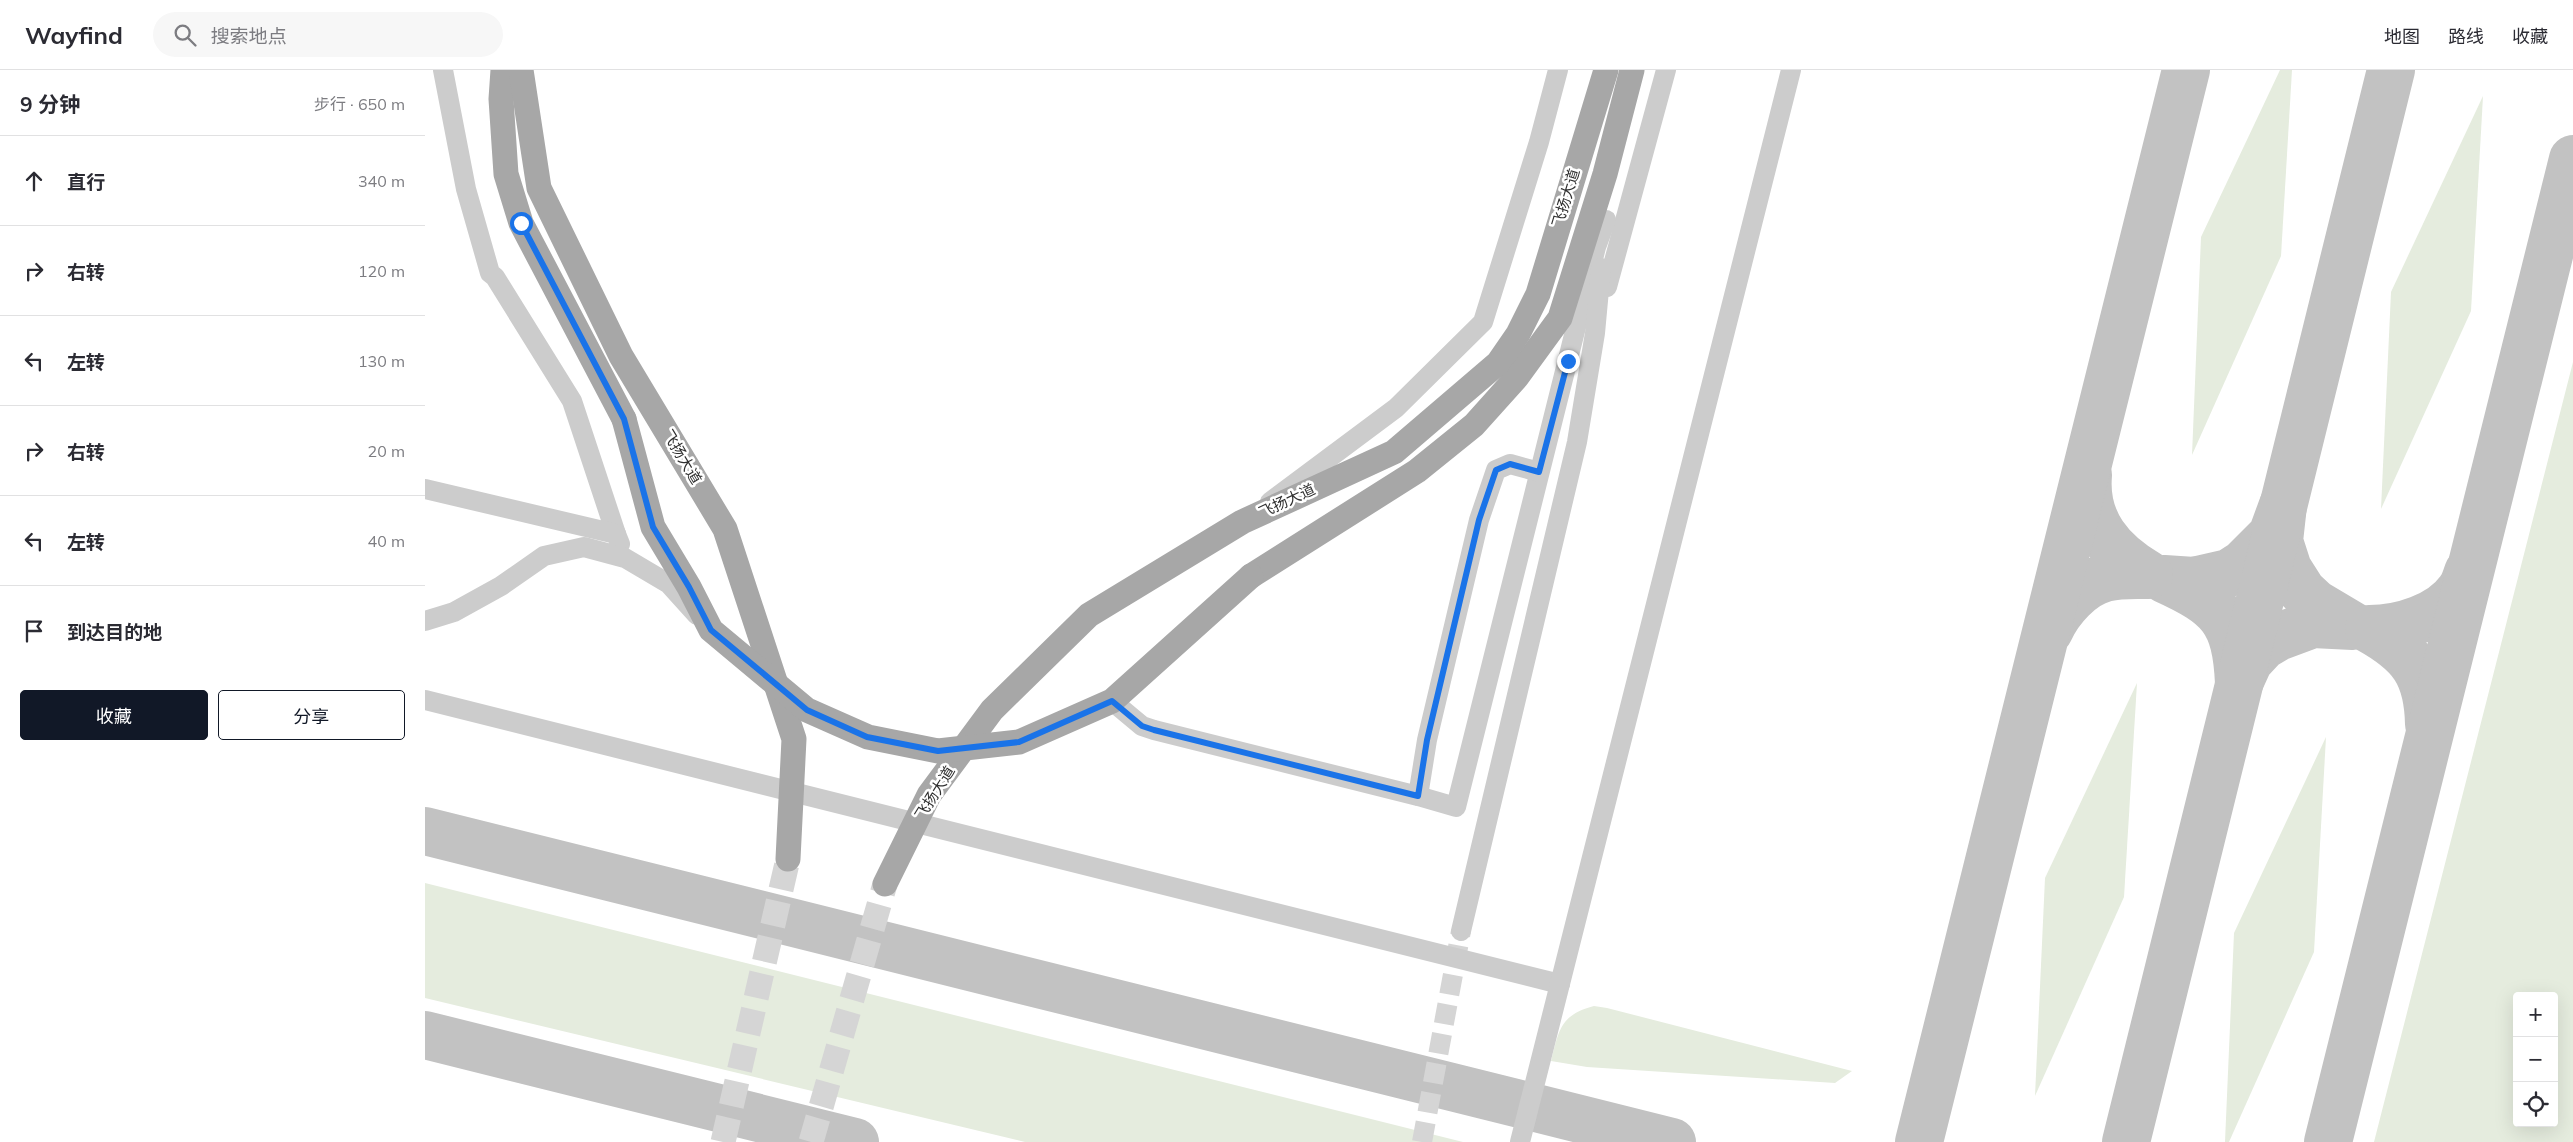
<!DOCTYPE html>
<html lang="zh">
<meta charset="utf-8">
<style>
body{margin:0;font-family:Mulish,"Noto Sans SC",sans-serif;background:#f7f7f7;color:#2b2b33}
.controls{position:absolute;right:15px;bottom:15px;display:grid;overflow:hidden;border-radius:5px;box-shadow:0 5px 20px #0002}
.controls button{width:45px;height:45px;display:grid;place-items:center;padding:0;border:0;border-bottom:1px solid #e1e1e2;background:#fff;color:#2b2b33;font:25px sans-serif}
.stop{position:absolute;width:15px;height:15px;margin:-11px;border:4px solid #1a73e8;border-radius:50%;background:#fff}
.stop.end{background:#1a73e8;border-color:#fff;box-shadow:0 1px 5px #0008}
.list{margin:0;padding:0;list-style:none}
h2{display:flex;justify-content:space-between;align-items:center;height:65px;margin:0;padding:0 20px;font-size:21px}
h2 small{font-size:16px;font-weight:400;color:#7c7c81}
.list li{display:grid;grid-template-columns:32px 1fr auto;gap:15px;align-items:center;box-sizing:border-box;height:90px;padding:0 20px;border-top:1px solid #e1e1e2}
.list b{display:block;font-size:19px;white-space:nowrap}
.list em{font-size:16px;font-style:normal;color:#7c7c81}
.actions{display:flex;gap:10px;padding:15px 20px}
.actions a{flex:1;padding:11px 0;border:1px solid #111827;border-radius:5px;text-align:center;font-size:18px;color:#111827}
.actions .main{background:#111827;color:#fff}
.icon{flex:none;width:28px;height:28px;fill:none;stroke:currentColor;stroke-width:2;stroke-linecap:round;stroke-linejoin:round}
.map{position:relative;flex:none;width:2148px;height:1072px;overflow:hidden}
header{display:flex;align-items:center;gap:30px;box-sizing:border-box;height:70px;padding:0 25px;background:#fff;border-bottom:1px solid #e1e1e2}
header strong{font-size:24px}
nav{display:flex;gap:28px;margin-inline-start:auto;font-size:18px}
.search{width:350px;height:45px;background:#f7f7f7;display:flex;align-items:center;gap:12px;box-sizing:border-box;padding:0 18px;border-radius:28px;color:#7c7c81;font-size:19px}
main{display:flex}
aside{flex:1;background:#fff}
.map>svg:first-child{display:block}
.grass{fill:#e5ecde;fill-rule:evenodd}
.lines{fill:none;stroke-linecap:round;stroke-linejoin:round}
.taxiway{stroke:#c2c2c2;stroke-width:48}
.minor-tunnel{stroke:#d5d5d5;stroke-width:20;stroke-dasharray:20 10;stroke-linecap:butt}
.major-tunnel{stroke:#d5d5d5;stroke-width:25;stroke-dasharray:25 12;stroke-linecap:butt}
.minor{stroke:#ccc;stroke-width:20}
.major{stroke:#a7a7a7;stroke-width:25}
.major-bridge{stroke:#a7a7a7;stroke-width:25}
.route{stroke:#1a73e8;stroke-width:6}
.labels{text-anchor:middle;stroke-width:5;stroke-linejoin:round;paint-order:stroke}
.street-label{font-size:15px;fill:#2f2f2f;stroke:#fff}
</style>
<header>
<strong>Wayfind</strong>
<div class="search"><svg class="icon" aria-label="search" viewBox="0 0 24 24"><circle cx="10" cy="10" r="6"/><path d="M15 15l6 6"/></svg>搜索地点</div>
<nav><a>地图</a><a>路线</a><a>收藏</a></nav>
</header>
<main>
<aside>
<h2>9 分钟<small>步行 · 650 m</small></h2>
<ul class="list">
<li><svg class="icon" aria-label="ahead" viewBox="0 0 24 24"><path d="M12 20V5M6 11l6-6 6 6"/></svg><div><b>直行</b></div><em>340 m</em></li>
<li><svg class="icon" aria-label="right" viewBox="0 0 24 24"><path d="M7 20v-9h11M14 6l5 5-5 5"/></svg><div><b>右转</b></div><em>120 m</em></li>
<li><svg class="icon" aria-label="left" viewBox="0 0 24 24"><path d="M17 20v-9H6M10 6l-5 5 5 5"/></svg><div><b>左转</b></div><em>130 m</em></li>
<li><svg class="icon" aria-label="right" viewBox="0 0 24 24"><path d="M7 20v-9h11M14 6l5 5-5 5"/></svg><div><b>右转</b></div><em>20 m</em></li>
<li><svg class="icon" aria-label="left" viewBox="0 0 24 24"><path d="M17 20v-9H6M10 6l-5 5 5 5"/></svg><div><b>左转</b></div><em>40 m</em></li>
<li><svg class="icon" aria-label="arrive" viewBox="0 0 24 24"><path d="M6 21V4h12l-3 4 3 4H6"/></svg><div><b>到达目的地</b></div></li>
</ul>
<div class="actions"><a class="main">收藏</a><a>分享</a></div>
</aside>
<div class="map">
<svg width="2148" height="1072" viewBox="0 0 2148 1072">
<rect width="100%" height="100%" fill="#fff"/>
<g class="grass">
<path d="M1855,0H1867L1856,186L1767,385L1776,167Z"/>
<path d="M2058,26L2046,241L1956,439L1966,222Z"/>
<path d="M2148,292V1072H1949ZM2092,926H2129V1053H2092Z"/>
<path d="M1712,613L1699,827L1610,1026L1620,808Z"/>
<path d="M1901,667L1889,882L1804,1072H1800L1809,863Z"/>
<path d="M0,813L1038,1072H600L0,928Z"/>
<path d="M1169,936L1182,938L1427,1001L1410,1013L1162,997L1126,991C1134,960 1135,945 1169,936Z"/>
</g>
<g class="lines">
<g class="taxiway">
<path d="M1858,435L1854,471L1863,499L1877,521L1891,534L1928,556L1888,554L1853,567L1838,576L1824,591L1814,613C1811,550 1796,535 1739,509L1769,511L1804,503L1818,494L1847,465Z"/>
<path d="M1624,561C1634,539 1656,514 1680,508C1694,504 1709,505 1724,505C1686,483 1659,452 1663,405"/>
<path d="M2004,654C2003,604 1987,583 1944,559C1975,559 2016,547 2035,520C2039,515 2041,508 2043,502"/>
<path d="M0,761L1247,1072"/>
<path d="M0,965L430,1072"/>
<path d="M1494,1072L1761,0"/>
<path d="M1701,1072L1966,0"/>
<path d="M1903,1072L2148,89"/>
</g>
<path class="minor-tunnel" d="M997,1072L1036,861"/>
<g class="major-tunnel">
<path d="M298,1072L363,789"/>
<path d="M386,1072L460,814"/>
</g>
<g class="minor">
<path d="M18,0L41,119L65,203L70,207L147,331L191,464"/>
<path d="M1182,217L1241,0"/>
<path d="M0,419L191,464L195,474"/>
<path d="M845,432L971,338L1058,252L1114,72L1133,0"/>
<path d="M0,551L29,542L76,516L119,486L159,477L200,488L244,514L272,545"/>
<path d="M0,630L1135,914"/>
<path d="M687,631L717,656L729,660L993,726L1031,737L1171,177L1181,150"/>
<path d="M993,726L1002,670L1054,450L1071,400L1085,394L1114,402"/>
<path d="M1036,861L1152,372L1170,263L1176,198"/>
<path d="M1095,1072L1366,0"/>
</g>
<g class="major">
<path d="M78,0L76,29L81,104L96,153L199,349"/>
<path d="M96,0L114,118L196,286L300,459L369,669L363,789"/>
<path d="M826,506L992,401L1049,355L1092,307L1135,248L1180,104L1207,0"/>
<path d="M460,814L504,725L567,640L664,545L817,452L969,382L1073,293L1093,264L1113,224L1181,0"/>
</g>
<path class="major-bridge" d="M199,349L228,457L264,517L286,560L382,640L443,667L513,681L594,672L687,631L826,506"/>
</g>
<g class="lines">
<path class="route" d="M96,153L199,349L228,457L264,517L286,560L382,640L442,667L513,681L594,672L687,631L717,656L729,660L993,726L1002,670L1054,450L1071,400L1085,394L1114,402L1143,291"/>
</g>
<g class="labels">
<g class="street-label">
<text transform="translate(1141 128) rotate(-73)" y="5">飞扬大道</text>
<text transform="translate(257 387) rotate(59)" y="5">飞扬大道</text>
<text transform="translate(862 431) rotate(-25)" y="5">飞扬大道</text>
<text transform="translate(510 723) rotate(-58)" y="5">飞扬大道</text>
</g>
</g>
</svg>
<div class="controls">
<button>+</button>
<button>−</button>
<button><svg class="icon" aria-label="locate" viewBox="0 0 24 24"><circle cx="12" cy="12" r="6"/><path d="M12 2v4M12 18v4M2 12h4M18 12h4"/></svg></button>
</div>
<div class="stop" style="left:96px;top:153px"></div>
<div class="stop end" style="left:1143px;top:291px"></div>
</div>
</main>
